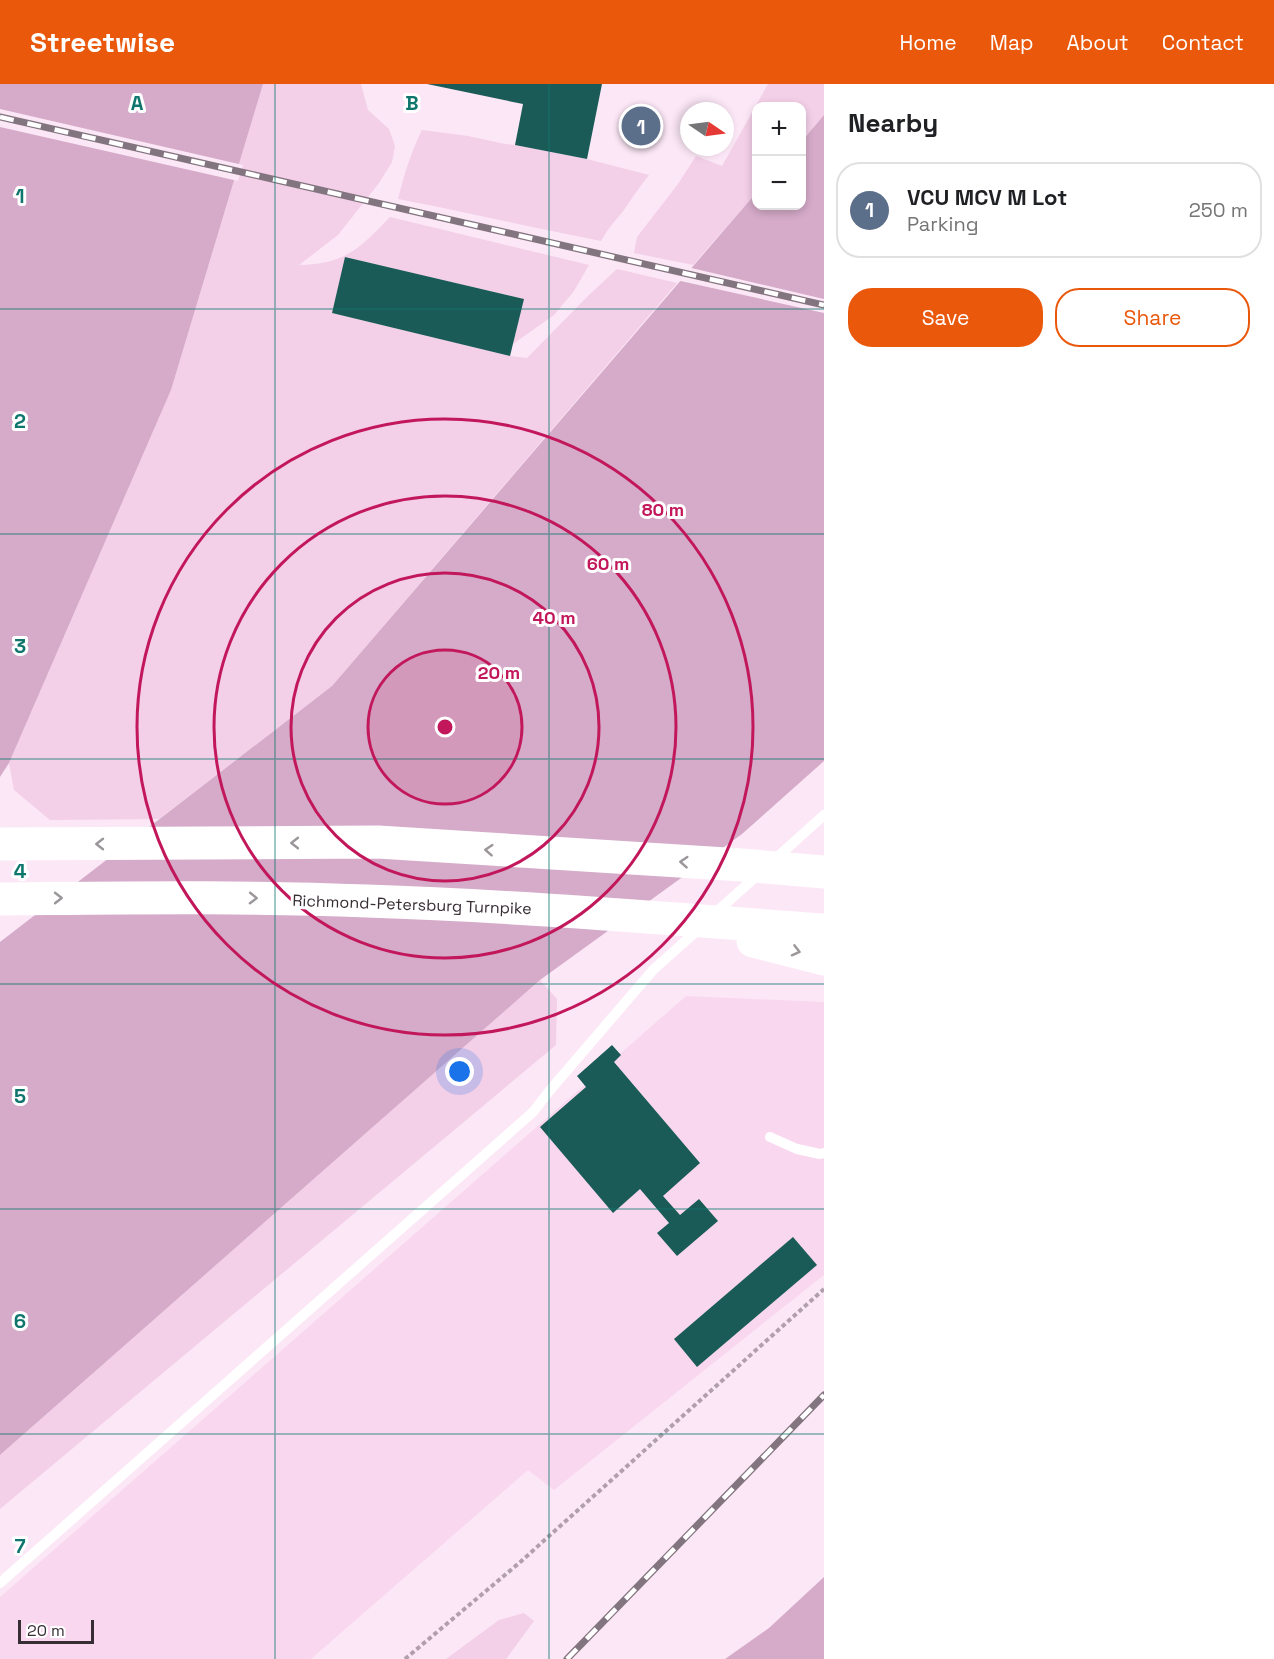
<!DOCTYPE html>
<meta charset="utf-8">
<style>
body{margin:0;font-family:"Space Grotesk",sans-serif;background:#f2f2f2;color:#202124}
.controls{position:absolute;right:18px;top:18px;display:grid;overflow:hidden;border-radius:12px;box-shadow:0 3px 9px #0003}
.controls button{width:54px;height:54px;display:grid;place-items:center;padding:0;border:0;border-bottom:2px solid #e0e0e0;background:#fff;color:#202124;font:30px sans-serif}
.compass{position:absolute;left:680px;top:18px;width:54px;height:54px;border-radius:50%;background:#fff;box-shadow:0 3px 9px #0003;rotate:103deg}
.scale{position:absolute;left:18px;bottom:15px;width:76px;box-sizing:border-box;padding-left:6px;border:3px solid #372d34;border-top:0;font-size:16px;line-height:21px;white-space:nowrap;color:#372d34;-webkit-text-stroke:4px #fff;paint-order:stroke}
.you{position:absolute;left:460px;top:988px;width:21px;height:21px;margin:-15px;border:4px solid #fff;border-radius:50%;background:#1a73e8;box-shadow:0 0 0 9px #1a73e833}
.badge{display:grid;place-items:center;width:39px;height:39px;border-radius:50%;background:#ea580c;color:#fff;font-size:20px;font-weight:700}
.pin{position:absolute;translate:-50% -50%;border:3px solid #fff;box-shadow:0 2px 6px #0006}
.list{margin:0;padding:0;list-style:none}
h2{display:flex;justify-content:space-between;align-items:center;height:78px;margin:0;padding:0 24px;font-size:26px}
h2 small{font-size:20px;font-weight:400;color:#757577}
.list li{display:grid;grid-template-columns:39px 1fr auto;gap:18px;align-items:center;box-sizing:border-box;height:96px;margin:0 12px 12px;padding:0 12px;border:2px solid #e0e0e0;border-radius:24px}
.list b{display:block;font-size:22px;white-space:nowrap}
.list p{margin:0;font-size:20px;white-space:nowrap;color:#757577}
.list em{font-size:20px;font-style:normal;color:#757577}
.actions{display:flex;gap:12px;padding:18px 24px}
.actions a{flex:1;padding:14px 0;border:2px solid #ea580c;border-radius:24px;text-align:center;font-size:21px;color:#ea580c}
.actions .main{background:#ea580c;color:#fff}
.map{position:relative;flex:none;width:824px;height:1575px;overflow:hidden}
header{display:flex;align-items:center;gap:36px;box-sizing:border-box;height:84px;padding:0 30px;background:#ea580c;color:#fff}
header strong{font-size:28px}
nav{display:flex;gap:33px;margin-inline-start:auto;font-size:21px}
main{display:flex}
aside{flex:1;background:#fff}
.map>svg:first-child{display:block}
.built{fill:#f9d8ef}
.green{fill:#f3cfe8}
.water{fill:#d5abc9}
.pier{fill:#fce7f6}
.building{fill:#1b5b57}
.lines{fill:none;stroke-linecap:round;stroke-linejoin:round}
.path{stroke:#b1a0ac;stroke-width:4;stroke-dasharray:4.5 3;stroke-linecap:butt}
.lane{stroke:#fff;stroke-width:10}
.highway{stroke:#fff;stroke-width:33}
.rail-casing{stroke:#83757f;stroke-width:7}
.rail{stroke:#fff;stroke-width:4.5;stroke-dasharray:14;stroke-linecap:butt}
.oneway{stroke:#9b969a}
.grid{fill:none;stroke:#0f766e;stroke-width:1.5;stroke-opacity:0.55}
.ring{fill:none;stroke:#c2185b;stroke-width:3}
.labels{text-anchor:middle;stroke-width:6;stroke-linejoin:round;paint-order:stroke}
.street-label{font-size:16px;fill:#372d34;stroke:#fff}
.grid-label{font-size:20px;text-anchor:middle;font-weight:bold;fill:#0f766e;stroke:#fff;stroke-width:6;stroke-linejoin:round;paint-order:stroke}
.centre{fill:#c2185b;stroke:#fff;stroke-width:3}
.ring-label{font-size:18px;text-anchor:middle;font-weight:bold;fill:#c2185b;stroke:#fff;stroke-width:6;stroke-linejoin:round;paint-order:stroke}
</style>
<header>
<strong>Streetwise</strong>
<nav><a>Home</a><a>Map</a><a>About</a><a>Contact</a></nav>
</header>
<main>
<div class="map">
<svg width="824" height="1575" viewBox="0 0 824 1575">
<rect width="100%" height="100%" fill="#fce7f6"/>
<path class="built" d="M686,912L824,918V1191L554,1406L528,1386L311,1575H0V1513Z"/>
<g class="green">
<path d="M263,0H361L368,26L389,45L395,62L392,78L379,99L338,151L299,181C346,180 360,164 390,133L589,181L574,207L554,231L513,260L523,215L346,173L332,229L510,272L527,274L589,211L617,185L677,199L332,602L159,735L50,736L14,706L9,679L171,306Z"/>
<path d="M768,0H824V31L802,57V22H756V109L693,181L634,169L637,153L678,100L696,72L722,82Z"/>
<path d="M422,46L468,52L505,60L515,61L587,75L649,91C640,102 632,114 624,126C615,137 608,144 601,157C533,144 466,128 398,115C404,91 411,68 422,46Z"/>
<path d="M540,896L557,915L556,961L0,1425V1371Z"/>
<path d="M524,1529L534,1537L506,1575H446L499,1536Z"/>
</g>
<g class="water">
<path d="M0,0H263L171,306L9,679L0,693Z"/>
<path d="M824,31V677L742,750L540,896L0,1371V858L332,602L756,109V122H802V57Z"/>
<path d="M824,1493V1575H725L769,1544Z"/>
</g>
<g class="pier">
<path d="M0,25L243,81L238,97L0,43Z"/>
<path d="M687,183L824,215V229L676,196Z"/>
</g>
<g class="building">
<path d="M427,0H602L587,75L515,61L523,20Z"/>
<path d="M345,173L524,215L510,272L332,229Z"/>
<path d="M612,961L621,971L614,978L700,1079L663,1112L680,1131L699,1115L718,1137L677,1172L657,1149L669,1139L640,1105L613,1129L540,1043L586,1003L577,992Z"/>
<path d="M793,1153L817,1181L697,1283L674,1255Z"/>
</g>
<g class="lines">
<path class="path" d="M405,1575L518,1480L824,1205"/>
<g class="lane">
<path d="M773,777L824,731"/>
<path d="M713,831L760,789"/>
<path d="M770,1053L797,1065L820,1070L824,1069"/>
<path d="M0,1499L533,1028L551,1005L653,886L700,844"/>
</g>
<g class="highway">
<path d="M0,760L378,758L742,781L824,788"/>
<path d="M0,815C122,814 245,812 367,817C520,822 672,835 824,846"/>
<path d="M753,857L824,875"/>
</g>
<defs>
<g id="rail">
<path d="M0,33L824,221"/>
<path d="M567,1575L824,1311"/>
</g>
</defs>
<use href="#rail" class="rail-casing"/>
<use href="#rail" class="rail"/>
</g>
<defs><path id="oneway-chevron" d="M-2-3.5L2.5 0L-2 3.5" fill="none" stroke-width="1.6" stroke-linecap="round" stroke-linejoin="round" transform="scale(1.5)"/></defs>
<g class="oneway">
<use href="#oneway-chevron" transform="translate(295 759) rotate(180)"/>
<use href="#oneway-chevron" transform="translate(100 760) rotate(180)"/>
<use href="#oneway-chevron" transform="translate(489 766) rotate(-176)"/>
<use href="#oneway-chevron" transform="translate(684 778) rotate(-176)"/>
<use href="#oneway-chevron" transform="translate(58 814)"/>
<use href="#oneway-chevron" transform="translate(253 814) rotate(1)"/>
<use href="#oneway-chevron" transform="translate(796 867) rotate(14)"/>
</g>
<path class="grid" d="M275,0V1575M549,0V1575M0,225H824M0,450H824M0,675H824M0,900H824M0,1125H824M0,1350H824"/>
<circle cx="445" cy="643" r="77" fill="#c2185b" fill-opacity=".12"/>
<g class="ring">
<circle cx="445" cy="643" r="77"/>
<circle cx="445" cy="643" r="154"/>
<circle cx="445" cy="643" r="231"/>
<circle cx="445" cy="643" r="308"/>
</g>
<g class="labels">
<g class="street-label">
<text transform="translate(412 820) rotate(2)" y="6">Richmond-Petersburg Turnpike</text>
</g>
</g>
<g class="grid-label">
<text x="137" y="26">A</text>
<text x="412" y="26">B</text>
<text x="20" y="119">1</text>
<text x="20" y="344">2</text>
<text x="20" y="569">3</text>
<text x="20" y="794">4</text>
<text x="20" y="1019">5</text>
<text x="20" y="1244">6</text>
<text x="20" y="1469">7</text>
</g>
<circle cx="445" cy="643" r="9" class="centre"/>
<g class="ring-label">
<text x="663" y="432">80 m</text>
<text x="608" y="486">60 m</text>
<text x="554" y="540">40 m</text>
<text x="499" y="595">20 m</text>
</g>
</svg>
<div class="controls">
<button>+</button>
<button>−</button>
</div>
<svg class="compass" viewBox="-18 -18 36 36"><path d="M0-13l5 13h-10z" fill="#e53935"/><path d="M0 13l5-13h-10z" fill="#757577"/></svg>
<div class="scale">20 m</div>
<div class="you"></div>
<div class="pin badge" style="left:641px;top:42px;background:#5c6f8a">1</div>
</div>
<aside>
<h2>Nearby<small></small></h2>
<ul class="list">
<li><span class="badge" style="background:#5c6f8a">1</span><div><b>VCU MCV M Lot</b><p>Parking</p></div><em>250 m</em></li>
</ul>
<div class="actions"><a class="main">Save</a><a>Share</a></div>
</aside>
</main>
